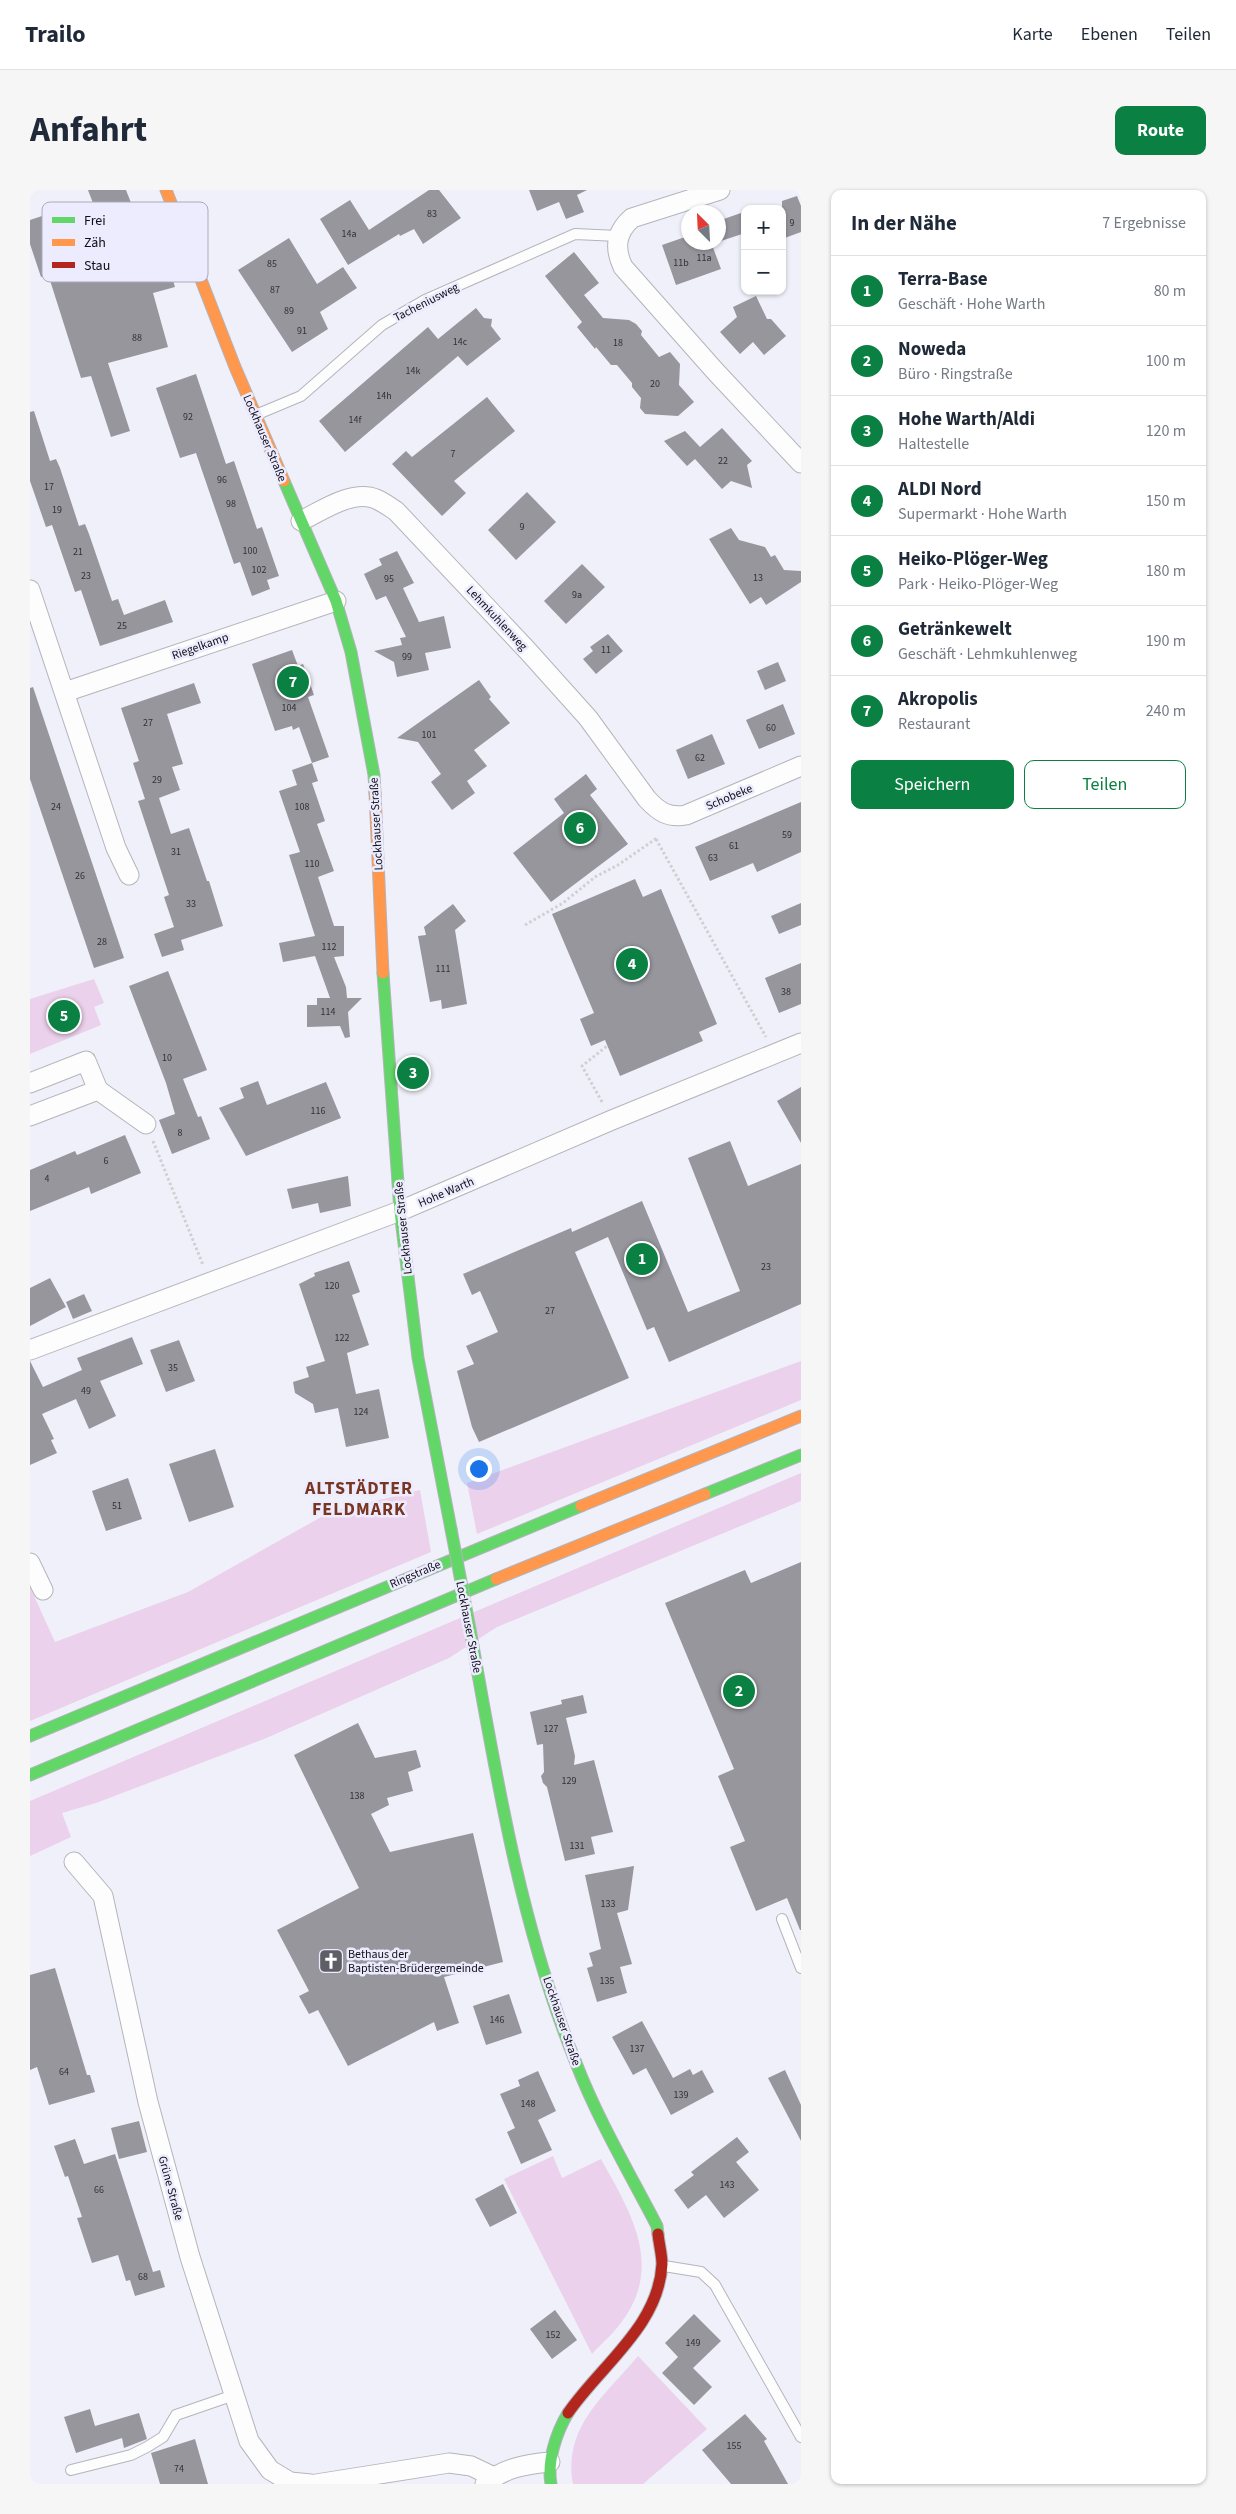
<!DOCTYPE html>
<html lang="de">
<meta charset="utf-8">
<style>
body{margin:0;font-family:"Source Sans 3",sans-serif;background:#f6f6f7;color:#1f2937}
.controls{position:absolute;right:15px;top:15px;display:grid;overflow:hidden;border-radius:10px;box-shadow:0 1px 4px #0004}
.controls button{width:45px;height:45px;display:grid;place-items:center;padding:0;border:0;border-bottom:1px solid #e0e1e3;background:#fff;color:#1f2937;font:25px sans-serif}
.compass{position:absolute;left:651px;top:15px;width:45px;height:45px;border-radius:50%;background:#fff;box-shadow:0 1px 4px #0004;rotate:336deg}
.you{position:absolute;left:448px;top:1278px;width:18px;height:18px;margin:-12px;border:4px solid #fff;border-radius:50%;background:#1a73e8;box-shadow:0 0 0 8px #1a73e833}
.badge{display:grid;place-items:center;width:32px;height:32px;border-radius:50%;background:#0b8043;color:#fff;font-size:16px;font-weight:700}
.pin{position:absolute;translate:-50% -50%;border:2px solid #fff;box-shadow:0 1px 5px #0006}
.list{margin:0;padding:0;list-style:none}
h2{display:flex;justify-content:space-between;align-items:center;height:65px;margin:0;padding:0 20px;font-size:21px}
h2 small{font-size:16px;font-weight:400;color:#747a83}
.list li{display:grid;grid-template-columns:32px 1fr auto;gap:15px;align-items:center;box-sizing:border-box;height:70px;padding:0 20px;border-top:1px solid #e0e1e3}
.list b{display:block;font-size:19px;white-space:nowrap}
.list p{margin:0;font-size:16px;white-space:nowrap;color:#747a83}
.list em{font-size:16px;font-style:normal;color:#747a83}
.actions{display:flex;gap:10px;padding:15px 20px}
.actions a{flex:1;padding:11px 0;border:1px solid #0b8043;border-radius:10px;text-align:center;font-size:18px;color:#0b8043}
.actions .main{background:#0b8043;color:#fff}
.map{position:relative;flex:none;width:771px;height:2294px;overflow:hidden;border-radius:10px}
header{display:flex;align-items:center;gap:30px;box-sizing:border-box;height:70px;padding:0 25px;background:#fff;border-bottom:1px solid #e0e1e3}
header strong{font-size:24px}
nav{display:flex;gap:28px;margin-inline-start:auto;font-size:18px}
.intro{display:flex;align-items:center;justify-content:space-between;box-sizing:border-box;height:120px;padding:0 30px}
h1{margin:0;font-size:35px}
.button{padding:12px 22px;border-radius:10px;background:#0b8043;color:#fff;font-size:18px;font-weight:700}
main{display:flex;gap:30px;padding:0 30px}
aside{flex:1;background:#fff;border-radius:10px;box-shadow:0 1px 4px #0004}
.map>svg:first-child{display:block}
.green{fill:#ebd1eb}
.building{fill:#97969d}
.lines{fill:none;stroke-linecap:round;stroke-linejoin:round}
.lane-casing{stroke:#b4b4bb;stroke-width:12}
.street-casing{stroke:#b4b4bb;stroke-width:21}
.fast-casing{stroke:#b4b4bb;stroke-width:13}
.slow-casing{stroke:#b4b4bb;stroke-width:13}
.jam-casing{stroke:#b4b4bb;stroke-width:13}
.path{stroke:#d0d0d2;stroke-width:3;stroke-dasharray:2.5 2.5;stroke-linecap:butt}
.lane{stroke:#fdfdfe;stroke-width:10}
.street{stroke:#fdfdfe;stroke-width:19}
.fast{stroke:#63d668;stroke-width:11}
.slow{stroke:#ff974d;stroke-width:11}
.jam{stroke:#b3261e;stroke-width:11}
.fast-bridge-casing{stroke:#b4b4bb;stroke-width:13;stroke-linecap:butt}
.fast-bridge{stroke:#63d668;stroke-width:11}
.labels{text-anchor:middle;stroke-width:5;stroke-linejoin:round;paint-order:stroke}
.number-label{font-size:10px;fill:#323138}
.street-label{font-size:12px;fill:#100f17;stroke:#edecfe}
.poi-label{font-size:12px;fill:#100f17;stroke:#edecfe;text-anchor:start}
.district-label{font-size:18px;font-weight:bold;letter-spacing:1px;fill:#783520;stroke:#edecfe}
.key{fill:#edecfe;stroke:#abaab9;stroke-width:1}
.key-label{font-size:14px;fill:#100f17}
</style>
<header>
<strong>Trailo</strong>
<nav><a>Karte</a><a>Ebenen</a><a>Teilen</a></nav>
</header>
<div class="intro"><h1>Anfahrt</h1><a class="button">Route</a></div>
<main>
<div class="map">
<svg width="771" height="2294" viewBox="0 0 771 2294">
<rect width="100%" height="100%" fill="#f0f0fa"/>
<g class="green">
<path d="M64,789L74,813L64,817L71,835L0,864V809Z"/>
<path d="M771,1171V1210L447,1344L437,1293Z"/>
<path d="M771,1283V1311L467,1437L419,1468L234,1549L66,1613L32,1623L41,1647L0,1666V1611Z"/>
<path d="M390,1300L401,1362L0,1531V1397L25,1452L158,1402L300,1322Z"/>
<path d="M523,1966L532,1988L571,1969C599,2020 634,2073 593,2130C585,2142 572,2153 562,2164L474,1989Z"/>
<path d="M608,2166L677,2239L613,2294H543C533,2236 575,2206 608,2166Z"/>
</g>
<g class="building">
<path d="M58,0H96L121,64L134,60L145,97L123,103L138,157L78,173L100,241L81,247L61,186L51,188L18,84L11,87L0,54V30L30,20L51,84L86,74Z"/>
<path d="M399,0H409L431,28L393,54L384,39L370,46L369,44L318,75L290,29L320,10L339,40Z"/>
<path d="M499,0H557L547,5L554,22L536,29L529,12L507,21Z"/>
<path d="M767,6L771,16V42L752,49V11Z"/>
<path d="M711,23L715,34V43L688,52V31Z"/>
<path d="M658,46V52H681L691,79L646,95L632,55Z"/>
<path d="M259,48L287,94L313,77L327,98L290,122L298,139L262,162L208,80Z"/>
<path d="M544,62L569,93L554,105L573,128L599,130L606,134L612,141L611,145L629,167L640,162L650,174L649,195L664,212L648,226L615,224L610,218L611,208L602,197V193L587,175H581L566,157L565,159L547,137L552,132L515,86Z"/>
<path d="M726,106L737,129H741L756,146L734,165L723,152L710,164L690,142L707,127L703,117Z"/>
<path d="M446,118L454,128L462,129L461,136L471,149L437,176L428,166L315,262L289,231L398,137L408,149Z"/>
<path d="M166,184L196,274L204,271L227,339L232,337L249,386L237,390L240,399L222,406L210,372L204,374L166,263L150,268L126,198Z"/>
<path d="M457,207L485,241L424,291L436,303L412,326L362,274L376,261L382,267Z"/>
<path d="M4,221L20,271L26,269L30,278L49,336L55,334L59,344L82,411L88,409L94,425L135,410L143,432L70,456L51,400L45,402L22,335L16,337L0,291V222Z"/>
<path d="M692,238L722,271L717,275L722,298L701,291L692,299L665,269L657,276L634,251L655,241L670,257Z"/>
<path d="M497,302L526,332L486,370L458,340Z"/>
<path d="M701,338L709,350L735,357L741,367L745,365L754,380L771,381V392L736,415L731,407L720,414L679,349Z"/>
<path d="M367,361L384,393L373,398L389,432L414,426L421,458L395,463L399,480L367,487L364,472L344,461L372,455L370,448L376,447L356,406L346,410L334,384L352,375L349,369Z"/>
<path d="M552,374L575,397L536,434L514,411Z"/>
<path d="M578,444L593,461L566,484L553,469L563,461L560,457Z"/>
<path d="M262,460L268,476L273,474L284,505L278,507L299,567L282,573L269,537L263,540L262,536L245,541L222,474Z"/>
<path d="M748,472L756,491L735,500L727,481Z"/>
<path d="M449,490L461,507L459,509L480,533L444,560L457,576L437,591L445,603L422,620L401,592L411,584L388,552L367,548Z"/>
<path d="M164,493L171,513L137,524L153,574L142,577L150,600L129,608L141,644L159,638L177,691H179L193,736L151,750L154,760L132,767L124,744L144,737L134,707L139,705L108,611L115,609L103,573L109,571L91,518Z"/>
<path d="M3,497L94,768L64,778L0,589V498Z"/>
<path d="M753,514L765,544L729,559L716,530Z"/>
<path d="M682,544L695,574L658,589L646,560Z"/>
<path d="M282,573L288,591L282,593L295,631L287,634L304,681L288,687L304,736H314V766L304,767L316,797L317,808H332L318,822L320,847L315,848L310,836L277,837V815H287V808H300L285,766L253,772L249,753L285,746L259,665L270,662L249,601L267,595L262,580Z"/>
<path d="M556,584L567,599L560,605L598,654L521,712L483,663L534,623L524,609Z"/>
<path d="M771,612V662L727,682L723,673L680,691L665,657Z"/>
<path d="M605,689L613,707L631,699L687,834L669,842L673,851L590,886L575,850L561,856L550,829L564,823L522,724Z"/>
<path d="M771,713V735L749,744L741,726Z"/>
<path d="M423,714L436,731L425,740L437,814L412,819L411,810L400,812L388,746L396,745L394,737Z"/>
<path d="M771,773V814L749,823L735,788Z"/>
<path d="M138,781L177,880L153,889L168,927L171,926L180,949L142,964L129,930L145,924L136,893L99,796Z"/>
<path d="M228,891L237,915L296,892L311,928L216,966L189,918L214,908L210,898Z"/>
<path d="M771,897V953L747,911Z"/>
<path d="M95,945L111,983L61,1004L59,997L0,1021V980L45,961L47,965Z"/>
<path d="M700,951L718,996L771,974V1114L639,1172L624,1137L617,1140L578,1047L545,1062L599,1188L449,1252L442,1237L427,1181L444,1174L436,1156L468,1142L450,1101L442,1105L433,1084L541,1038L542,1042L612,1011L658,1122L710,1101L658,968Z"/>
<path d="M318,986L321,1016L290,1023L288,1013L262,1019L257,999Z"/>
<path d="M319,1071L330,1102L322,1105L339,1155L317,1163L326,1204L349,1199L359,1248L316,1257L308,1218L285,1223L283,1214L265,1203L263,1192L279,1187L276,1177L295,1171L269,1094L285,1086L284,1083Z"/>
<path d="M20,1088L36,1117L0,1136V1098Z"/>
<path d="M54,1104L62,1121L43,1129L36,1112Z"/>
<path d="M102,1147L113,1174L70,1191L86,1226L59,1239L46,1209L12,1224L24,1249L21,1250L27,1263L0,1275V1171L13,1197L52,1180L47,1168Z"/>
<path d="M149,1150L165,1191L136,1202L120,1160Z"/>
<path d="M185,1259L204,1317L159,1332L139,1274Z"/>
<path d="M98,1288L112,1329L76,1341L62,1301Z"/>
<path d="M771,1372V1740H770L757,1708L726,1721L700,1657L715,1651L688,1586L704,1579L635,1413L715,1380L721,1393Z"/>
<path d="M553,1505L557,1523L536,1528L545,1566L544,1575L564,1570L583,1642L561,1647L565,1664L535,1671L517,1597L513,1593L511,1586L514,1582L513,1554L507,1555L500,1522L532,1514L531,1510Z"/>
<path d="M328,1533L345,1568L386,1560L391,1577L378,1582L383,1601L357,1608L359,1615L341,1624L360,1662L443,1643L473,1772L414,1787L429,1833L407,1841L404,1832L318,1876L288,1820L279,1824L269,1806L279,1801L247,1740L329,1698L264,1565Z"/>
<path d="M604,1676L598,1720L587,1723L602,1774L590,1777L597,1803L567,1812L557,1778L563,1776L559,1763L571,1759L555,1685Z"/>
<path d="M25,1778L57,1885H60L65,1902L19,1915L7,1877L0,1880V1785Z"/>
<path d="M479,1804L492,1843L456,1855L443,1816Z"/>
<path d="M612,1831L643,1888L660,1879L663,1885L672,1880L684,1902L641,1925L616,1878L603,1885L582,1847Z"/>
<path d="M755,1880L771,1915V1951L738,1888Z"/>
<path d="M508,1881L526,1921L508,1930L522,1960L491,1974L477,1942L485,1938L470,1904L490,1896L488,1890Z"/>
<path d="M109,1931L117,1962L89,1969L81,1938Z"/>
<path d="M707,1947L719,1962L706,1972L729,2000L694,2028L676,2005L658,2019L644,2000L664,1985L661,1982Z"/>
<path d="M45,1949L54,1974L85,1964L123,2082L130,2080L135,2097L105,2106L100,2090L96,2091L88,2065L62,2073L47,2028L52,2027L38,1986L35,1987L24,1956Z"/>
<path d="M473,1994L487,2023L460,2037L445,2009Z"/>
<path d="M525,2120L547,2150L522,2169L500,2139Z"/>
<path d="M664,2124L691,2151L663,2178L682,2197L664,2215L632,2183L648,2167L635,2153Z"/>
<path d="M60,2219L65,2236L109,2223L117,2249L94,2258L92,2248L46,2263L34,2227Z"/>
<path d="M715,2224L737,2249L734,2251L758,2294H701L672,2260Z"/>
<path d="M165,2249L178,2294H130L121,2263Z"/>
</g>
<g class="lines">
<defs>
<g id="lane">
<path d="M228,224L271,206L352,135L395,110L545,44L588,46"/>
<path d="M752,1729L771,1778"/>
<path d="M634,2076L671,2082L685,2095L771,2247"/>
<path d="M41,2280L101,2265L117,2257L133,2247L146,2225L204,2205"/>
</g>
<g id="street">
<path d="M690,0L602,28C586,42 584,58 593,77L685,181L771,273"/>
<path d="M271,331C291,321 323,299 346,309C353,312 360,317 366,321L497,460L558,528L617,609C629,622 638,628 656,625L771,576"/>
<path d="M0,400L86,658L99,685"/>
<path d="M35,502L306,411"/>
<path d="M0,893L56,871L68,900L0,926"/>
<path d="M68,900L116,934"/>
<path d="M0,1160L370,1021L582,930L771,853"/>
<path d="M0,1373L13,1400"/>
<path d="M44,1672L73,1706L118,1912L160,2067L219,2251L240,2280L260,2292L281,2294"/>
<path d="M286,2294L419,2273L441,2276L464,2287"/>
<path d="M455,2294C474,2278 496,2274 520,2272"/>
</g>
<g id="fast">
<path d="M254,291L306,411L321,462L344,585L345,603"/>
<path d="M353,783L370,1021L388,1168L421,1339"/>
<path d="M675,1304L771,1265"/>
<path d="M440,1439C466,1585 490,1735 546,1873C568,1930 599,1982 627,2036L628,2044"/>
<path d="M0,1546L551,1316"/>
<path d="M0,1585L466,1389"/>
<path d="M521,2294C517,2271 526,2243 538,2223"/>
</g>
<g id="slow">
<path d="M136,0L205,177L254,291"/>
<path d="M345,603L353,783"/>
<path d="M551,1316L771,1226"/>
<path d="M466,1389L675,1304"/>
</g>
<path id="jam" d="M538,2223C570,2176 629,2136 632,2074C632,2065 629,2054 628,2044"/>
</defs>
<use href="#lane" class="lane-casing"/>
<use href="#street" class="street-casing"/>
<use href="#fast" class="fast-casing"/>
<use href="#slow" class="slow-casing"/>
<use href="#jam" class="jam-casing"/>
<g class="path">
<path d="M626,649L736,847"/>
<path d="M495,735L533,713L565,687L588,675L627,648"/>
<path d="M572,912L552,876L577,856"/>
<path d="M123,951L173,1075"/>
</g>
<use href="#lane" class="lane"/>
<use href="#street" class="street"/>
<use href="#fast" class="fast"/>
<use href="#slow" class="slow"/>
<use href="#jam" class="jam"/>
<defs>
<path id="fast-bridge" d="M421,1339L440,1439"/>
</defs>
<use href="#fast-bridge" class="fast-bridge-casing"/>
<use href="#fast-bridge" class="fast-bridge"/>
</g>
<defs>
<symbol id="church-square" viewBox="-11 -11 22 22"><rect x="-9" y="-9" width="18" height="18" rx="4" fill="#5e5e66" stroke="#edecfe"/><path d="M-1.2-6h2.4v3.5h3.3v2.4h-3.3V6h-2.4V-.1h-3.3v-2.4h3.3Z" fill="#fff"/></symbol>
</defs>
<g fill-rule="evenodd">
<use href="#church-square" x="287" y="1757" width="28" height="28"/>
</g>
<g class="labels">
<g class="number-label">
<text x="402" y="27">83</text>
<text x="762" y="36">9</text>
<text x="319" y="47">14a</text>
<text x="674" y="71">11a</text>
<text x="651" y="76">11b</text>
<text x="242" y="77">85</text>
<text x="245" y="103">87</text>
<text x="259" y="124">89</text>
<text x="272" y="144">91</text>
<text x="107" y="151">88</text>
<text x="430" y="155">14c</text>
<text x="588" y="156">18</text>
<text x="383" y="184">14k</text>
<text x="625" y="197">20</text>
<text x="354" y="209">14h</text>
<text x="158" y="230">92</text>
<text x="325" y="233">14f</text>
<text x="423" y="267">7</text>
<text x="693" y="274">22</text>
<text x="192" y="293">96</text>
<text x="19" y="300">17</text>
<text x="201" y="317">98</text>
<text x="27" y="323">19</text>
<text x="492" y="340">9</text>
<text x="220" y="364">100</text>
<text x="48" y="365">21</text>
<text x="229" y="383">102</text>
<text x="56" y="389">23</text>
<text x="728" y="391">13</text>
<text x="359" y="392">95</text>
<text x="547" y="408">9a</text>
<text x="92" y="439">25</text>
<text x="576" y="463">11</text>
<text x="377" y="470">99</text>
<text x="259" y="521">104</text>
<text x="118" y="536">27</text>
<text x="741" y="541">60</text>
<text x="399" y="548">101</text>
<text x="670" y="571">62</text>
<text x="127" y="593">29</text>
<text x="26" y="620">24</text>
<text x="272" y="620">108</text>
<text x="757" y="648">59</text>
<text x="704" y="659">61</text>
<text x="146" y="665">31</text>
<text x="683" y="671">63</text>
<text x="282" y="677">110</text>
<text x="50" y="689">26</text>
<text x="161" y="717">33</text>
<text x="72" y="755">28</text>
<text x="299" y="760">112</text>
<text x="413" y="782">111</text>
<text x="756" y="805">38</text>
<text x="298" y="825">114</text>
<text x="137" y="871">10</text>
<text x="288" y="924">116</text>
<text x="150" y="946">8</text>
<text x="76" y="974">6</text>
<text x="17" y="992">4</text>
<text x="736" y="1080">23</text>
<text x="302" y="1099">120</text>
<text x="520" y="1124">27</text>
<text x="312" y="1151">122</text>
<text x="143" y="1181">35</text>
<text x="56" y="1204">49</text>
<text x="331" y="1225">124</text>
<text x="87" y="1319">51</text>
<text x="521" y="1542">127</text>
<text x="539" y="1594">129</text>
<text x="327" y="1609">138</text>
<text x="547" y="1659">131</text>
<text x="578" y="1717">133</text>
<text x="577" y="1794">135</text>
<text x="467" y="1833">146</text>
<text x="607" y="1862">137</text>
<text x="34" y="1885">64</text>
<text x="651" y="1908">139</text>
<text x="498" y="1917">148</text>
<text x="697" y="1998">143</text>
<text x="69" y="2003">66</text>
<text x="113" y="2090">68</text>
<text x="523" y="2148">152</text>
<text x="663" y="2156">149</text>
<text x="704" y="2259">155</text>
<text x="149" y="2282">74</text>
</g>
<g class="street-label">
<text transform="translate(396 112) rotate(-27)" y="4">Tacheniusweg</text>
<text transform="translate(235 248) rotate(67)" y="4">Lockhauser Straße</text>
<text transform="translate(467 428) rotate(47)" y="4">Lehmkuhlenweg</text>
<text transform="translate(170 456) rotate(-19)" y="4">Riegelkamp</text>
<text transform="translate(699 607) rotate(-23)" y="4">Schobeke</text>
<text transform="translate(346 634) rotate(-93)" y="4">Lockhauser Straße</text>
<text transform="translate(416 1002) rotate(-23)" y="4">Hohe Warth</text>
<text transform="translate(373 1038) rotate(-96)" y="4">Lockhauser Straße</text>
<text transform="translate(385 1384) rotate(-23)" y="4">Ringstraße</text>
<text transform="translate(439 1437) rotate(79)" y="4">Lockhauser Straße</text>
<text transform="translate(532 1831) rotate(71)" y="4">Lockhauser Straße</text>
<text transform="translate(141 1998) rotate(75)" y="4">Grüne Straße</text>
</g>
<g class="poi-label">
<text x="318" y="1768">Bethaus der<tspan x="318" dy="14">Baptisten-Brüdergemeinde</tspan></text>
</g>
<g class="district-label">
<text x="329" y="1304">ALTSTÄDTER<tspan x="329" dy="21">FELDMARK</tspan></text>
</g>
</g>
<rect x="12" y="12" width="166" height="80" rx="8" class="key"/>
<rect x="22" y="27" width="23" height="6" fill="#63d668"/>
<rect x="22" y="49" width="23" height="7" fill="#ff974d"/>
<rect x="22" y="72" width="23" height="6" fill="#b3261e"/>
<g class="key-label">
<text x="54" y="35">Frei</text>
<text x="54" y="57">Zäh</text>
<text x="54" y="80">Stau</text>
</g>
</svg>
<div class="controls">
<button>+</button>
<button>−</button>
</div>
<svg class="compass" viewBox="-18 -18 36 36"><path d="M0-13l5 13h-10z" fill="#e53935"/><path d="M0 13l5-13h-10z" fill="#747a83"/></svg>
<div class="you"></div>
<div class="pin badge" style="left:612px;top:1069px">1</div>
<div class="pin badge" style="left:709px;top:1501px">2</div>
<div class="pin badge" style="left:383px;top:883px">3</div>
<div class="pin badge" style="left:602px;top:774px">4</div>
<div class="pin badge" style="left:34px;top:826px">5</div>
<div class="pin badge" style="left:550px;top:638px">6</div>
<div class="pin badge" style="left:263px;top:492px">7</div>
</div>
<aside>
<h2>In der Nähe<small>7 Ergebnisse</small></h2>
<ul class="list">
<li><span class="badge">1</span><div><b>Terra-Base</b><p>Geschäft · Hohe Warth</p></div><em>80 m</em></li>
<li><span class="badge">2</span><div><b>Noweda</b><p>Büro · Ringstraße</p></div><em>100 m</em></li>
<li><span class="badge">3</span><div><b>Hohe Warth/Aldi</b><p>Haltestelle</p></div><em>120 m</em></li>
<li><span class="badge">4</span><div><b>ALDI Nord</b><p>Supermarkt · Hohe Warth</p></div><em>150 m</em></li>
<li><span class="badge">5</span><div><b>Heiko-Plöger-Weg</b><p>Park · Heiko-Plöger-Weg</p></div><em>180 m</em></li>
<li><span class="badge">6</span><div><b>Getränkewelt</b><p>Geschäft · Lehmkuhlenweg</p></div><em>190 m</em></li>
<li><span class="badge">7</span><div><b>Akropolis</b><p>Restaurant</p></div><em>240 m</em></li>
</ul>
<div class="actions"><a class="main">Speichern</a><a>Teilen</a></div>
</aside>
</main>
